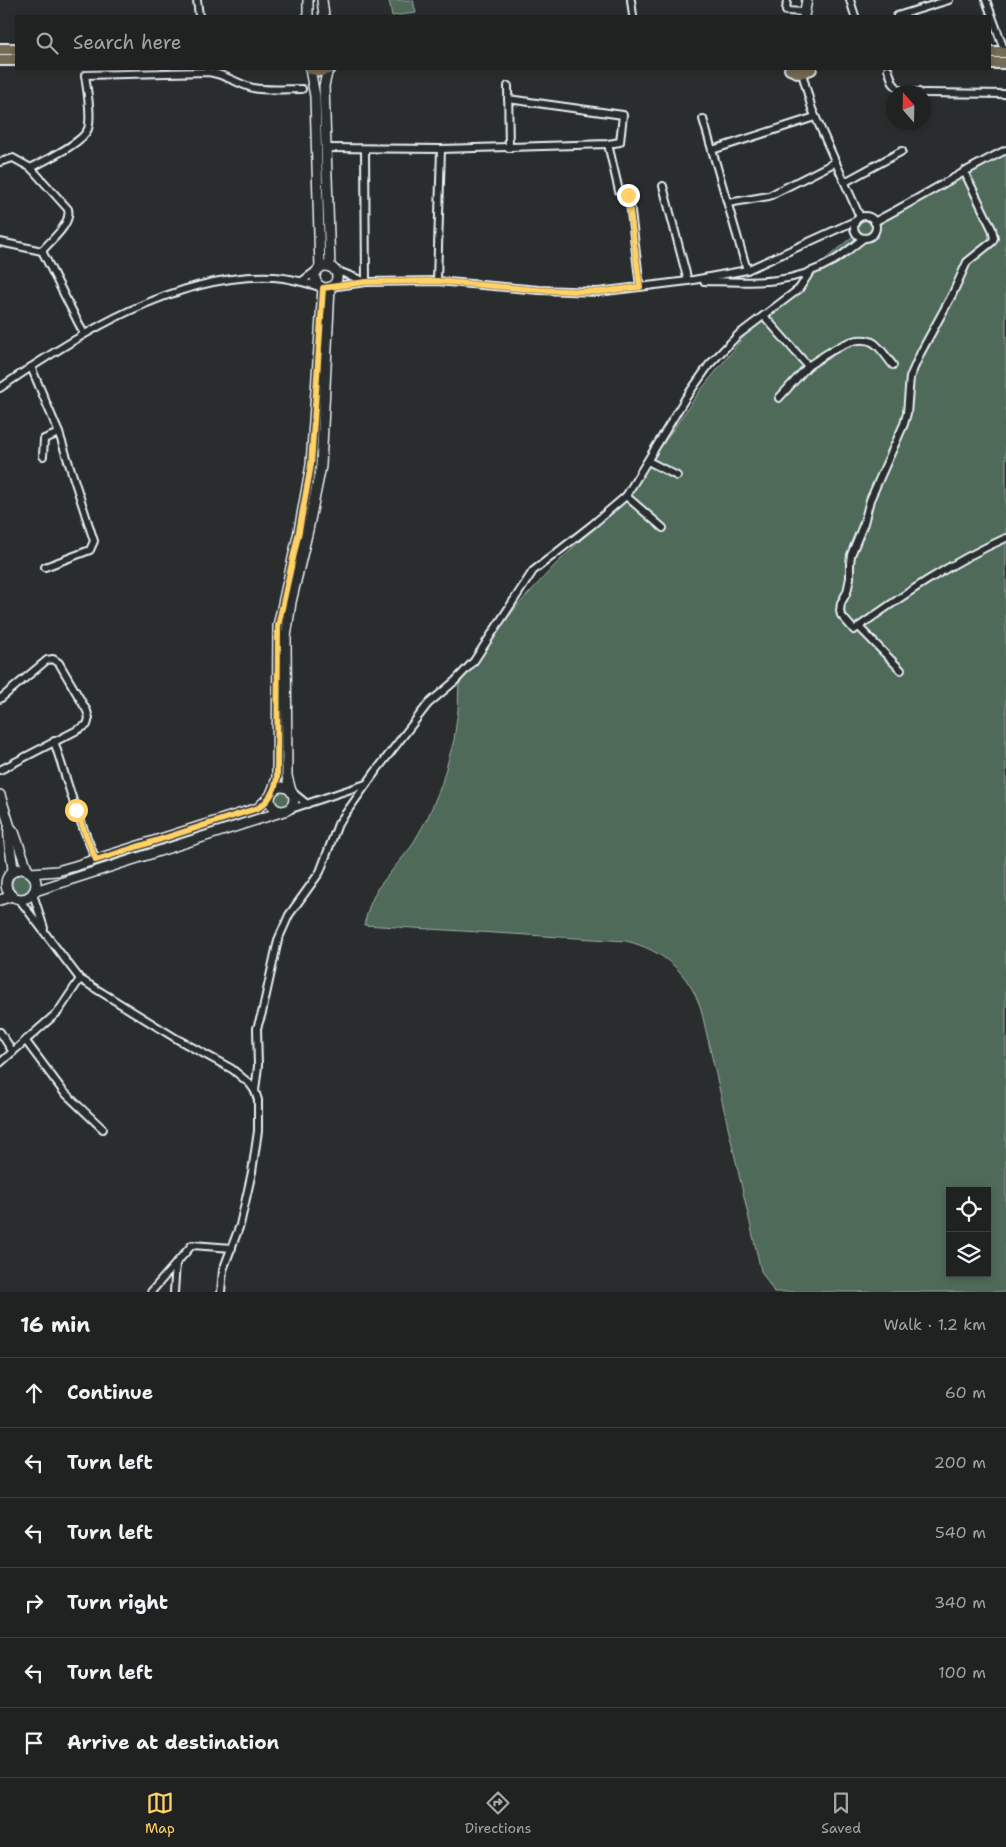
<!DOCTYPE html>
<meta charset="utf-8">
<style>
body{margin:0;font-family:"Shantell Sans",sans-serif;background:#282a2a;color:#f1f3f6}
.controls{position:absolute;right:15px;bottom:15px;display:grid;overflow:hidden;border-radius:0px;box-shadow:0 2px 8px #0003}
.controls button{width:45px;height:45px;display:grid;place-items:center;padding:0;border:0;border-bottom:1px solid #3d3f40;background:#202222;color:#f1f3f6;font:25px sans-serif}
.compass{position:absolute;left:886px;top:85px;width:45px;height:45px;border-radius:50%;background:#202222;box-shadow:0 2px 8px #0003;rotate:340deg}
.stop{position:absolute;width:15px;height:15px;margin:-11px;border:4px solid #ffd166;border-radius:50%;background:#fff}
.stop.end{background:#ffd166;border-color:#fff;box-shadow:0 1px 5px #0008}
.list{margin:0;padding:0;list-style:none}
h2{display:flex;justify-content:space-between;align-items:center;height:65px;margin:0;padding:0 20px;font-size:21px}
h2 small{font-size:16px;font-weight:400;color:#a2a4a5}
.list li{display:grid;grid-template-columns:32px 1fr auto;gap:15px;align-items:center;box-sizing:border-box;height:70px;padding:0 20px;border-top:1px solid #3d3f40}
.list b{display:block;font-size:19px;white-space:nowrap}
.list em{font-size:16px;font-style:normal;color:#a2a4a5}
.icon{flex:none;width:28px;height:28px;fill:none;stroke:currentColor;stroke-width:2;stroke-linecap:round;stroke-linejoin:round}
.map{position:relative;flex:none;width:1006px;height:1292px;overflow:hidden}
.search{position:absolute;background:#202222;box-shadow:0 2px 8px #0003;left:15px;right:15px;top:15px;height:55px;display:flex;align-items:center;gap:12px;box-sizing:border-box;padding:0 18px;border-radius:0px;color:#a2a4a5;font-size:19px}
.sheet{height:485px;background:#202222}
nav{display:flex;justify-content:space-around;align-items:center;box-sizing:border-box;height:70px;border-top:1px solid #3d3f40;background:#202222;font-size:14px;color:#a2a4a5}
nav a{display:grid;justify-items:center;gap:2px}
nav .on{color:#ffd166}
.map>svg:first-child{display:block}
.green{fill:#4f6a59;stroke:#9caea8;fill-rule:evenodd}
.lines{fill:none;stroke-linecap:round;stroke-linejoin:round}
.street-casing{stroke:#e8f1f8;stroke-width:10}
.secondary-casing{stroke:#e8f1f8;stroke-width:12}
.primary-casing{stroke:#e8f1f8;stroke-width:14}
.street{stroke:#2a2d2e;stroke-width:6}
.secondary{stroke:#2a2d2e;stroke-width:9}
.primary{stroke:#746b52;stroke-width:10}
.route{stroke:#ffd166;stroke-width:6}
</style>
<div class="map">
<svg width="1006" height="1292" viewBox="0 0 1006 1292">
<rect width="100%" height="100%" fill="#2a2d2e"/>
<filter id="ink" filterUnits="userSpaceOnUse"><feTurbulence type="fractalNoise" baseFrequency=".02" numOctaves="2"/><feDisplacementMap in="SourceGraphic" scale="10" xChannelSelector="R" yChannelSelector="G"/><feConvolveMatrix kernelMatrix="1 2 1 2 8 2 1 2 1" color-interpolation-filters="sRGB"/></filter>
<g filter="url(#ink)">
<g class="green">
<path d="M389,0H413L416,13L392,16Z"/>
<path d="M1006,151V1292H774L761,1271L701,1009C689,973 663,950 626,941L364,925L369,907L377,889L411,847L428,817L441,786L454,740L458,710L459,680L518,605L555,565L604,518L645,470L699,392L747,333L803,278L859,231L858,226L860,222L865,220L871,223ZM950,1191H987V1273H950Z"/>
<circle cx="282" cy="799" r="10"/>
<circle cx="22" cy="884" r="10"/>
</g>
<g class="lines">
<defs>
<g id="street">
<path d="M197,0L199,16"/>
<path d="M631,0L633,16"/>
<path d="M787,0L786,11L805,12"/>
<path d="M850,0L855,16"/>
<path d="M986,0L1005,52"/>
<path d="M897,16L949,0"/>
<path d="M888,69L893,83L901,92H919"/>
<path d="M802,73L812,109L860,217"/>
<path d="M508,86L509,148"/>
<path d="M924,93L1006,94"/>
<path d="M703,119L747,270"/>
<path d="M608,144L619,191L629,195L640,287"/>
<path d="M327,148L441,149L608,144L620,142L623,115L508,99"/>
<path d="M712,150L815,117"/>
<path d="M0,162L13,158L31,168L68,209C72,224 51,240 42,251"/>
<path d="M31,168C45,160 83,143 88,129C92,115 87,90 85,75L208,72C225,74 237,84 253,88C268,91 286,89 302,89"/>
<path d="M964,171L992,229L994,238L992,242L967,262L952,295L921,352L910,377L907,413L904,424L870,500L864,523L851,555L850,564V578L847,592L841,603L840,611L841,615L854,630C902,596 951,562 1006,538"/>
<path d="M845,182L902,151"/>
<path d="M663,186L688,281"/>
<path d="M728,203L769,196L836,162"/>
<circle cx="865" cy="227" r="11"/>
<path d="M874,222C919,199 961,172 1006,150"/>
<path d="M0,242L42,251"/>
<path d="M42,251L84,334"/>
<path d="M333,269L366,282L365,149"/>
<path d="M302,281L317,270"/>
<path d="M437,281L441,149"/>
<path d="M704,281C752,282 790,286 833,261C844,255 854,245 864,238"/>
<path d="M330,287L366,282L437,281L539,290L598,292L688,281L747,270L855,221"/>
<path d="M764,316L808,366L779,398"/>
<path d="M808,366C824,356 855,331 874,343C881,348 887,358 893,365"/>
<path d="M31,367L59,433L94,541L90,550L45,567"/>
<path d="M0,388C77,335 177,272 274,277C291,278 307,283 323,288"/>
<path d="M43,456L44,439L59,433"/>
<path d="M648,461L677,476"/>
<path d="M626,496L663,528"/>
<path d="M859,627L901,670"/>
<path d="M0,699L47,660L53,659L59,663L87,711L89,718L87,725L0,770"/>
<path d="M54,741L76,810L96,860"/>
<path d="M291,791L307,804"/>
<path d="M288,810L366,784"/>
<path d="M33,894L44,928"/>
<path d="M19,899L80,979L177,1039L232,1069L250,1084L255,1091L258,1100V1131L252,1172L240,1225L223,1270L221,1292"/>
<path d="M0,1032L13,1052"/>
<path d="M25,1040L63,1091L103,1129"/>
<path d="M0,1063L58,1012L80,979"/>
<path d="M255,1091L258,1066L257,1028L262,1013L278,940L289,915L320,872L338,824L376,771L428,704L455,681L474,661L533,571L592,525L626,496L685,399L709,365L738,335L799,289L810,272"/>
<path d="M151,1292L192,1245L232,1248"/>
<path d="M174,1292L176,1263"/>
</g>
<g id="secondary">
<path d="M322,0L324,16"/>
<path d="M308,16V0"/>
<path d="M804,16L807,0"/>
<path d="M310,69L315,96L320,268"/>
<path d="M328,69L324,86L330,267"/>
<circle cx="326" cy="277" r="11"/>
<circle cx="282" cy="799" r="12"/>
<path d="M291,791L287,776L286,637L291,602L308,530L321,466L330,287"/>
<path d="M272,792L277,778L278,626L299,531L311,465L323,288"/>
<path d="M0,795L10,827L14,832L28,871"/>
<path d="M9,828C7,839 13,859 13,872"/>
<circle cx="21" cy="884" r="15"/>
<path d="M31,873L57,871L75,866L258,808L270,796"/>
<path d="M35,891L284,811"/>
<path d="M0,900L12,896"/>
</g>
<g id="primary">
<path d="M0,49H16"/>
<path d="M990,52H1006"/>
<path d="M0,60H16"/>
<path d="M990,63H1006"/>
<path d="M311,69L321,71L329,69"/>
<path d="M790,69L800,73L811,69"/>
</g>
</defs>
<use href="#street" class="street-casing"/>
<use href="#secondary" class="secondary-casing"/>
<use href="#primary" class="primary-casing"/>
<use href="#street" class="street"/>
<use href="#secondary" class="secondary"/>
<use href="#primary" class="primary"/>
</g>
</g>
<g class="lines" filter="url(#ink)">
<path class="route" d="M76,810L96,860L258,808C269,801 275,790 277,778L278,626L299,531L311,465L323,288L366,282L437,281L539,290L598,292L640,287L628,195"/>
</g>
</svg>
<div class="controls">
<button><svg class="icon" aria-label="locate" viewBox="0 0 24 24"><circle cx="12" cy="12" r="6"/><path d="M12 2v4M12 18v4M2 12h4M18 12h4"/></svg></button>
<button><svg class="icon" aria-label="layers" viewBox="0 0 24 24"><path d="M12 4l9 5-9 5-9-5zM3 14l9 5 9-5"/></svg></button>
</div>
<svg class="compass" viewBox="-18 -18 36 36"><path d="M0-13l5 13h-10z" fill="#e53935"/><path d="M0 13l5-13h-10z" fill="#a2a4a5"/></svg>
<div class="stop" style="left:76px;top:810px"></div>
<div class="stop end" style="left:628px;top:195px"></div>
<div class="search"><svg class="icon" aria-label="search" viewBox="0 0 24 24"><circle cx="10" cy="10" r="6"/><path d="M15 15l6 6"/></svg>Search here</div>
</div>
<section class="sheet">
<h2>16 min<small>Walk · 1.2 km</small></h2>
<ul class="list">
<li><svg class="icon" aria-label="ahead" viewBox="0 0 24 24"><path d="M12 20V5M6 11l6-6 6 6"/></svg><div><b>Continue</b></div><em>60 m</em></li>
<li><svg class="icon" aria-label="left" viewBox="0 0 24 24"><path d="M17 20v-9H6M10 6l-5 5 5 5"/></svg><div><b>Turn left</b></div><em>200 m</em></li>
<li><svg class="icon" aria-label="left" viewBox="0 0 24 24"><path d="M17 20v-9H6M10 6l-5 5 5 5"/></svg><div><b>Turn left</b></div><em>540 m</em></li>
<li><svg class="icon" aria-label="right" viewBox="0 0 24 24"><path d="M7 20v-9h11M14 6l5 5-5 5"/></svg><div><b>Turn right</b></div><em>340 m</em></li>
<li><svg class="icon" aria-label="left" viewBox="0 0 24 24"><path d="M17 20v-9H6M10 6l-5 5 5 5"/></svg><div><b>Turn left</b></div><em>100 m</em></li>
<li><svg class="icon" aria-label="arrive" viewBox="0 0 24 24"><path d="M6 21V4h12l-3 4 3 4H6"/></svg><div><b>Arrive at destination</b></div></li>
</ul>
</section>
<nav>
<a class="on"><svg class="icon" aria-label="map" viewBox="0 0 24 24"><path d="M3 6l6-2 6 2 6-2v14l-6 2-6-2-6 2zM9 4v14M15 6v14"/></svg>Map</a>
<a><svg class="icon" aria-label="directions" viewBox="0 0 24 24"><path d="M12 3l9 9-9 9-9-9zM9 14v-3h6M13 9l2 2-2 2"/></svg>Directions</a>
<a><svg class="icon" aria-label="saved" viewBox="0 0 24 24"><path d="M7 4h10v16l-5-4-5 4z"/></svg>Saved</a>
</nav>
